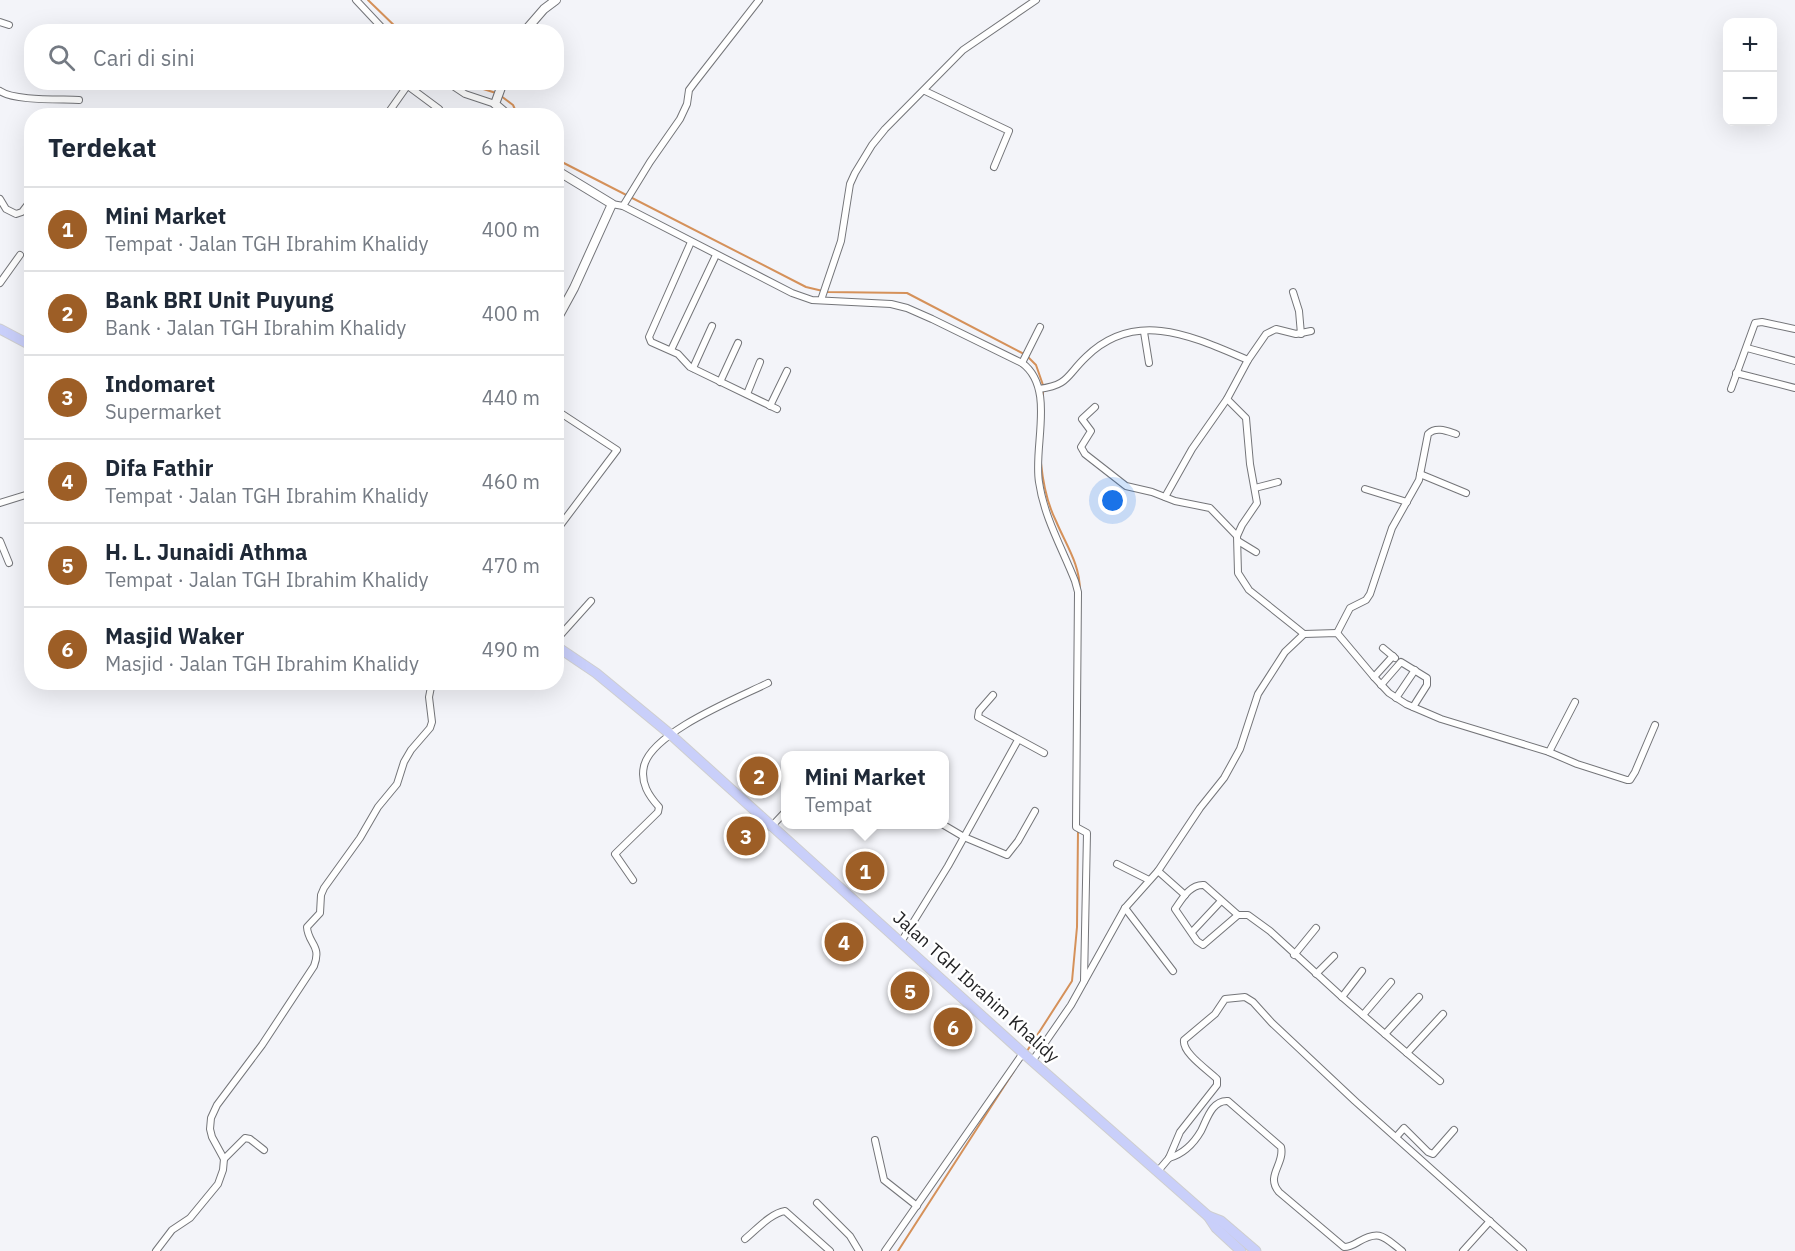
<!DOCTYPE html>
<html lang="id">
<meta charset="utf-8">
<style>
body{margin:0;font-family:"IBM Plex Sans",sans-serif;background:#f6f6f7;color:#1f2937}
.controls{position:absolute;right:18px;top:18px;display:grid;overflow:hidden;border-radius:12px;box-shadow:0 6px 24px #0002}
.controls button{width:54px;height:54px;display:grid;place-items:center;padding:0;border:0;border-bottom:2px solid #e0e1e3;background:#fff;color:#1f2937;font:30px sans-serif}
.you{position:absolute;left:1113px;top:501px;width:21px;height:21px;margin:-15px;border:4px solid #fff;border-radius:50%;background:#1a73e8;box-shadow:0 0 0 9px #1a73e833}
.badge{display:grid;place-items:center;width:39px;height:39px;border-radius:50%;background:#9d5e26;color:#fff;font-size:20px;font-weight:700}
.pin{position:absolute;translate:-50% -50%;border:3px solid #fff;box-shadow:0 2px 6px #0006}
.popup{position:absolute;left:781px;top:751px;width:168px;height:78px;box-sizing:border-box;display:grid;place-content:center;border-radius:12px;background:#fff;filter:drop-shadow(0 2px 4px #0005);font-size:20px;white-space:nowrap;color:#747a83}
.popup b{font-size:22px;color:#1f2937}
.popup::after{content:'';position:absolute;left:50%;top:100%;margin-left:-12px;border:12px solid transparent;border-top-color:#fff}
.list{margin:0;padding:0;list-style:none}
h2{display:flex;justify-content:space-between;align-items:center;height:78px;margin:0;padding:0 24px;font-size:26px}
h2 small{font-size:20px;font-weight:400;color:#747a83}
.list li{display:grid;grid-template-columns:39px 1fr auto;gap:18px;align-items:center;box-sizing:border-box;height:84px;padding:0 24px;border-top:2px solid #e0e1e3}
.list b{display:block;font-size:22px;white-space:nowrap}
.list p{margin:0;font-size:20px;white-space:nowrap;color:#747a83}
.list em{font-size:20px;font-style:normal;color:#747a83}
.icon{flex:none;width:33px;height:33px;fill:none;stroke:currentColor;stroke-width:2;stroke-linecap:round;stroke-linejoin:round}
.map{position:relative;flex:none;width:1795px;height:1251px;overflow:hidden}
.search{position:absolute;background:#fff;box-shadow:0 6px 24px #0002;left:24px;top:24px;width:540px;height:66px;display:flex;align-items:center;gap:15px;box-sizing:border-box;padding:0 21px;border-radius:24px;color:#747a83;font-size:22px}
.panel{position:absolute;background:#fff;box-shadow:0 6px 24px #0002;left:24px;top:108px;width:540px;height:582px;border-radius:24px}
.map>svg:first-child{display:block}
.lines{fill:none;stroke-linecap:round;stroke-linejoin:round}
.stream{stroke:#d5915a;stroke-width:2}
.minor-casing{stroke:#747579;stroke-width:8}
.tertiary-casing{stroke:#747579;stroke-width:10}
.primary-casing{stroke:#cececf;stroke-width:11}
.minor{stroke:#fff;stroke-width:6}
.tertiary{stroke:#fff;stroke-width:8}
.primary{stroke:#c9cffa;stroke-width:9}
.labels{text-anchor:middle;stroke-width:5;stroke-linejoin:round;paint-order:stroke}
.street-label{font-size:18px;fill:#222224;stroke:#fff}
</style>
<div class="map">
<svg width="1795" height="1251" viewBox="0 0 1795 1251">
<rect width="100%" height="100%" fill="#f3f4f9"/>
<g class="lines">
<g class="stream">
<path d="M368,0L401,32"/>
<path d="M461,82L496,93"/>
<path d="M501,96L513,105L518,116"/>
<path d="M556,159L806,287L827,292L907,293L1026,355L1036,365L1043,385V424"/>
<path d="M1041,463C1043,483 1047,503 1056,521C1066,545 1080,564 1080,591"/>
<path d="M1027,1051L1072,981L1077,927L1078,830"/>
<path d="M898,1251L1014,1071"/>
</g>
<defs>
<g id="minor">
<path d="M356,0L386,32"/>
<path d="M0,22L9,25"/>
<path d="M447,82L465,94L495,104"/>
<path d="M408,86L439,109"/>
<path d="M0,91C14,101 60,99 79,100"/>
<path d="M925,91L1009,131L994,167"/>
<path d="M386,116L410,82"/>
<path d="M0,199L6,209L16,214L22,212L32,199"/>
<path d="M612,204L623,206L792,293L812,300L891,304L907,308L932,319L1022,363C1056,388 1033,446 1039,482C1044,517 1062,548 1075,581L1078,592L1076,827L1087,833L1084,981"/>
<path d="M623,206L650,162L680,119L687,104L689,90L695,82L759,0"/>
<path d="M691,242L649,337L651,342L678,354L690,367L777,409"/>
<path d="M0,283L20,255"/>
<path d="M1293,292L1299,311L1301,334"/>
<path d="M821,300L841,241L850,184L855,173L872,145L885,129L963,50L1036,0"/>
<path d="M1144,332L1149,363"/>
<path d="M1747,348L1795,361"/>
<path d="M671,350L716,255"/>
<path d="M1022,363L1040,327"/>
<path d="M693,368L712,326"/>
<path d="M1736,373L1795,388"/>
<path d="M720,382L738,343"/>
<path d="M1039,389C1069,385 1066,376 1086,357C1136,308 1194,337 1248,360"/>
<path d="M1731,389L1755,323L1762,322L1795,329"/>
<path d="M747,394L760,362"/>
<path d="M1227,399L1246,418L1250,464L1257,503L1242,525L1237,536L1238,573L1249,590L1304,634"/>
<path d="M770,406L787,371"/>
<path d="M1095,407L1082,419L1091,431L1081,447L1085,454L1126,486L1152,492L1175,501L1210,508L1237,536"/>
<path d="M556,410L617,450L556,531"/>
<path d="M1420,474L1466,493"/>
<path d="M1255,488L1278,482"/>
<path d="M1365,489L1407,502"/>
<path d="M1165,497L1192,449L1227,399L1248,360L1266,334L1276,329L1296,334L1311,331"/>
<path d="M0,503L32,493"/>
<path d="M0,541L9,563"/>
<path d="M1238,541L1256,552"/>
<path d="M1337,633L1350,608L1366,600L1370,594L1392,528L1419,480L1428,434C1436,426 1447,431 1456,434"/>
<path d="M556,640L591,601"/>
<path d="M1383,648L1395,658"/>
<path d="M1374,677L1393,656"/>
<path d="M1381,685L1401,662L1427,678V685L1413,707"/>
<path d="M993,695L979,711L978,717L1044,753"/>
<path d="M1396,698L1415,670"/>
<path d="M1549,752L1575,702"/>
<path d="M942,824L964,837L1007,855L1018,841L1035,811"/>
<path d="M771,827L786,811"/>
<path d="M1117,864L1149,880"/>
<path d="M1158,871L1185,895"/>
<path d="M633,880L615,854L658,812L659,807C649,796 640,783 644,766C652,732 738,698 768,683"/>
<path d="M1125,908L1173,971"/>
<path d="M1238,915L1203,945L1197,941L1175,909C1182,899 1190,884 1204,885L1238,915H1248L1270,931L1342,997L1407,1053L1443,1014"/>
<path d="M1192,932L1221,901"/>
<path d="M901,942L948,866L1018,740"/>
<path d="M1294,955L1316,928"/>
<path d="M1316,974L1334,956"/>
<path d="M1342,997L1362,971"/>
<path d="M1363,1015L1391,982"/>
<path d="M1385,1034L1419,997"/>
<path d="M1407,1053L1440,1081"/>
<path d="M1033,1060L1071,1005L1125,908L1158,871L1200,808L1224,778L1240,749L1258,694L1285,652L1304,634L1337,633L1374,677L1389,693L1406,704L1441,719L1549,752L1577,764L1627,780H1630L1635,772L1655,725"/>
<path d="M1397,1136L1404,1128L1428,1152L1433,1154L1454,1130"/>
<path d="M875,1140L884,1180L917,1206"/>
<path d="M1169,1158C1183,1154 1194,1143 1201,1131C1207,1119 1212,1100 1228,1101L1281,1147C1285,1164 1265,1176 1279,1192L1344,1247C1350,1247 1353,1245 1358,1242C1380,1229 1384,1237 1402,1251"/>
<path d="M224,1159L245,1138L250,1139L264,1150"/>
<path d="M1158,1171L1169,1158L1180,1132L1217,1085V1079C1208,1070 1182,1053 1184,1040L1215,1014L1225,999L1245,997L1253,1002L1272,1023L1355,1101L1523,1251"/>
<path d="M817,1203L850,1236L859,1251"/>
<path d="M745,1239C756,1230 771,1213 785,1211L830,1251"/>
<path d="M156,1251L172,1230L190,1218L218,1184L223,1170L224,1159L212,1137L210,1129L211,1118L217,1105L262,1045L314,966C322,945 308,944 307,927L320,913L321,895L324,888L360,838L378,807L397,784L404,762L411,750L430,728L432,722L429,697L432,682"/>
<path d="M885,1251L1023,1053"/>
<path d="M1463,1251L1490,1221"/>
</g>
<g id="tertiary">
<path d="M524,32L544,9L556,0"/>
<path d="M503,82L495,104L509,116"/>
<path d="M556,170L612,204L574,288L556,321"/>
</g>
<g id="primary">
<path d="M0,329L32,346"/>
<path d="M556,646L596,673L670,734L1023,1053L1208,1216L1216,1228L1241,1251"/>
<path d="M1208,1216L1221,1221L1256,1251"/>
</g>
</defs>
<use href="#minor" class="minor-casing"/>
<use href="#tertiary" class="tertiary-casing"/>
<use href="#primary" class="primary-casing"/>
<use href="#minor" class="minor"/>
<use href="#tertiary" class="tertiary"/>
<use href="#primary" class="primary"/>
</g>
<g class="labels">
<g class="street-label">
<text transform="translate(976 987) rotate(42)" y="6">Jalan TGH Ibrahim Khalidy</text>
</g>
</g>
</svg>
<div class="controls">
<button>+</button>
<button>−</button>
</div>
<div class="you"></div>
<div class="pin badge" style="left:865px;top:871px">1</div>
<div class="popup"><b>Mini Market</b>Tempat</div>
<div class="pin badge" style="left:759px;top:776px">2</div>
<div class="pin badge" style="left:746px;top:836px">3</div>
<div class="pin badge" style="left:844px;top:942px">4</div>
<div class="pin badge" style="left:910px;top:991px">5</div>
<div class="pin badge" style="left:953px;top:1027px">6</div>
<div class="search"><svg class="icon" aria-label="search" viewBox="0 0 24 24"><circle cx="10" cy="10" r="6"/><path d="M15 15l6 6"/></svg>Cari di sini</div>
<section class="panel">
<h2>Terdekat<small>6 hasil</small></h2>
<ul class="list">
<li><span class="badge">1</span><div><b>Mini Market</b><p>Tempat · Jalan TGH Ibrahim Khalidy</p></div><em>400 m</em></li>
<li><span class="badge">2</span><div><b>Bank BRI Unit Puyung</b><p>Bank · Jalan TGH Ibrahim Khalidy</p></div><em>400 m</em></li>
<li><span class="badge">3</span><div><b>Indomaret</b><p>Supermarket</p></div><em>440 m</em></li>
<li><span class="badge">4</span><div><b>Difa Fathir</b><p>Tempat · Jalan TGH Ibrahim Khalidy</p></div><em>460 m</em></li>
<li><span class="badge">5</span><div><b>H. L. Junaidi Athma</b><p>Tempat · Jalan TGH Ibrahim Khalidy</p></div><em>470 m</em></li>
<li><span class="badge">6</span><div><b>Masjid Waker</b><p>Masjid · Jalan TGH Ibrahim Khalidy</p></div><em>490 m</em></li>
</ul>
</section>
</div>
